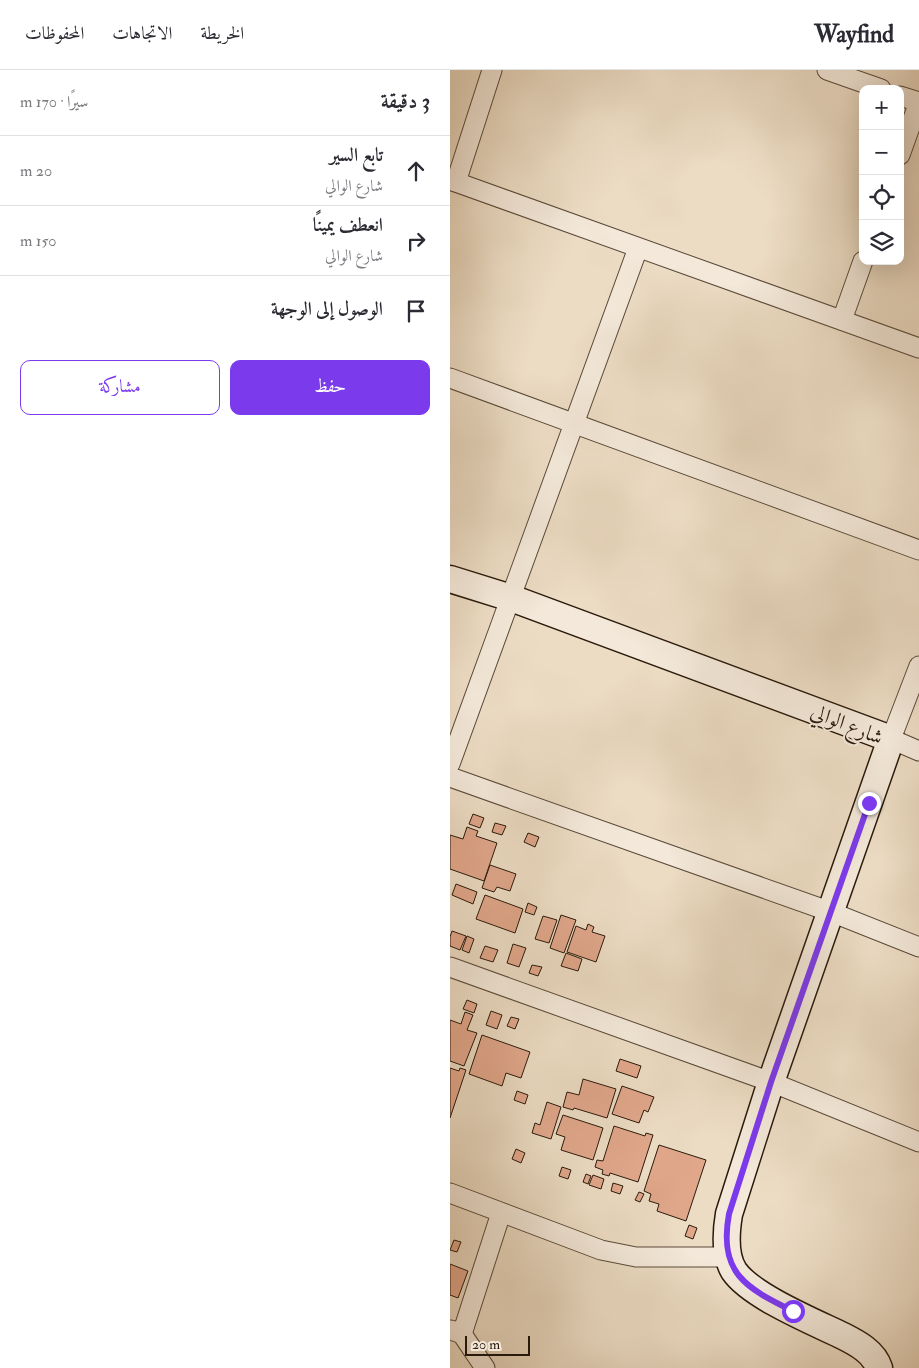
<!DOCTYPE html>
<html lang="ar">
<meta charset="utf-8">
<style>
body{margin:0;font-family:"IM FELL Double Pica",Amiri,serif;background:#f2f2f3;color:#2b2b33;direction:rtl}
.controls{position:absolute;right:15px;top:15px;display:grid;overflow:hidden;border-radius:10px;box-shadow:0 5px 20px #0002}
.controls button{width:45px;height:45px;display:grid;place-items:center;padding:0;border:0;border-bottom:1px solid #e1e1e2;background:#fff;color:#2b2b33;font:25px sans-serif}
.scale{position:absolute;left:15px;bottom:12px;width:65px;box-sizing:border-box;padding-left:5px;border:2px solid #2a1a0b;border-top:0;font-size:14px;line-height:18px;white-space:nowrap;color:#2a1a0b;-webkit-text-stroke:4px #f3e8d9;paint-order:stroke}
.stop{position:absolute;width:15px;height:15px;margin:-11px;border:4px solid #7c3aed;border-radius:50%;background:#fff}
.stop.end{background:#7c3aed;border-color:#fff;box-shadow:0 1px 5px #0008}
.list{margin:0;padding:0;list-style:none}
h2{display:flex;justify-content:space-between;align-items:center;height:65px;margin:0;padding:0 20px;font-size:21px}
h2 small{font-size:16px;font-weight:400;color:#7c7c81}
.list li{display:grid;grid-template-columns:32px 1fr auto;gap:15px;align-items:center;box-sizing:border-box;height:70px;padding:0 20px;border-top:1px solid #e1e1e2}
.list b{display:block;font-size:19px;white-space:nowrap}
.list p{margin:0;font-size:16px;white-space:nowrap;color:#7c7c81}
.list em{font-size:16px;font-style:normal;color:#7c7c81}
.actions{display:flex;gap:10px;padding:15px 20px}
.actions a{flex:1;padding:11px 0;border:1px solid #7c3aed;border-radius:10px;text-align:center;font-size:18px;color:#7c3aed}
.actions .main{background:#7c3aed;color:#fff}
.icon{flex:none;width:28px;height:28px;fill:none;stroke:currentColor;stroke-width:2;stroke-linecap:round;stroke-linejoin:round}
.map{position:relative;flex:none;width:469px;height:1298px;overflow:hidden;direction:ltr}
header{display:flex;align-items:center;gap:30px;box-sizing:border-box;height:70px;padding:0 25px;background:#fff;border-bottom:1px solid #e1e1e2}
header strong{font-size:24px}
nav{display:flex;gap:28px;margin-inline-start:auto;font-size:18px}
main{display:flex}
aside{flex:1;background:#fff}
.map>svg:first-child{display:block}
.building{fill:#e1a78b;stroke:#2a1a0b}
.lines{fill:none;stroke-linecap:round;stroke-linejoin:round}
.minor-casing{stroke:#5a4a39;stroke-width:21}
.secondary-casing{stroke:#2a1a0b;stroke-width:29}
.minor{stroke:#f3e8d9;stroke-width:19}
.secondary{stroke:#f3e8d9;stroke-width:26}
.route{stroke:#7c3aed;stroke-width:6}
.labels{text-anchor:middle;stroke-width:4;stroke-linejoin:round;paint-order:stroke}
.street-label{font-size:21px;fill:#2a1a0b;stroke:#f3e8d9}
</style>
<header>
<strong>Wayfind</strong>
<nav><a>الخريطة</a><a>الاتجاهات</a><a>المحفوظات</a></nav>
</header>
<main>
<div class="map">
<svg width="469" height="1298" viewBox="0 0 469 1298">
<rect width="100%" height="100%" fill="#ecdcc4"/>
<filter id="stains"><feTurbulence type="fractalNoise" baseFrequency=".004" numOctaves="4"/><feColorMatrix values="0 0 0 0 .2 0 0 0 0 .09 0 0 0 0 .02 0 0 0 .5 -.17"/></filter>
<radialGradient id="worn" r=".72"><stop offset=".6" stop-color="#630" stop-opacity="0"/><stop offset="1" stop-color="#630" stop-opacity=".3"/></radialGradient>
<g class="building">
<path d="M23,744L34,748L30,758L19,754Z"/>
<path d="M45,753L56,756L52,765L42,762Z"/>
<path d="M17,757L28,761L26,766L47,773L34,811L0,799V765L13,769Z"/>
<path d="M78,763L89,767L85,777L74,772Z"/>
<path d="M40,795L66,804L60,821L47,817L44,822L32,818Z"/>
<path d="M6,814L27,822L23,834L2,825Z"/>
<path d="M35,825L73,839L65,863L26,849Z"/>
<path d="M78,833L87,837L84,845L75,842Z"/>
<path d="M111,845L126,850L114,883L100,878Z"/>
<path d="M93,846L107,850L99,873L85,869Z"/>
<path d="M138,854L144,857L142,862L155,866L146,892L117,882L126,856L136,860Z"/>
<path d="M2,861L16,866L10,880L0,876V867Z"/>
<path d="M17,866L24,869L19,883L12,880Z"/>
<path d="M63,874L76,878L69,897L57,893Z"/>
<path d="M35,876L48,880L43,892L30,888Z"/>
<path d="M116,883L132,889L128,901L111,896Z"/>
<path d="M82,895L92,897L88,906L79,903Z"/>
<path d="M17,930L27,934L24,943L13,939Z"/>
<path d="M41,941L52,945L47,959L36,955Z"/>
<path d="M15,942L23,945L17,960L27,963L14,996L0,991V950L11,954Z"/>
<path d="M61,947L69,949L65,959L57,956Z"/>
<path d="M32,965L80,982L71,1008L56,1003L52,1016L19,1004Z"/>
<path d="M170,989L191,996L187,1008L166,1001Z"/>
<path d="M0,998L9,1001L10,998L16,1000L0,1048Z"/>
<path d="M133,1009L166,1019L157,1048L124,1038L123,1040L113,1037L117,1022L129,1025Z"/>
<path d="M172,1016L204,1027L198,1042L194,1040L189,1053L162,1044Z"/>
<path d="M67,1021L78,1025L75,1034L64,1030Z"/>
<path d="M97,1032L111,1037L101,1069L82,1063L85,1053L90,1055Z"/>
<path d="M113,1045L153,1058L143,1090L111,1080L115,1067L106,1064Z"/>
<path d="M164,1056L195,1066L196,1063L203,1065L188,1112L160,1103L159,1106L152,1104L153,1100L145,1097L147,1090L153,1091Z"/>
<path d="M209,1075L256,1090L236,1151L207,1141L209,1134L199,1131L201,1124L194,1121Z"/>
<path d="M66,1079L75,1083L71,1093L62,1089Z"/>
<path d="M112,1097L121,1100L118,1109L109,1106Z"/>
<path d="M136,1104L141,1106L138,1114L133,1112Z"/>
<path d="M143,1105L154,1109L151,1119L139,1115Z"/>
<path d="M163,1113L173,1116L170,1124L161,1121Z"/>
<path d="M189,1122L194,1124L190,1132L185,1130Z"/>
<path d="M239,1155L247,1158L243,1169L235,1166Z"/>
<path d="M4,1170L11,1172L7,1182L0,1180Z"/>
<path d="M0,1194L18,1201L8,1228L0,1225Z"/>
</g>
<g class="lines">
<defs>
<g id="minor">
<path d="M377,0L431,19"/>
<path d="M450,26L469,32"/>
<path d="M450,85L469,32"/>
<path d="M0,110L469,278"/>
<path d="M6,112L42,0"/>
<path d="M392,250L413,191"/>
<path d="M0,308L469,480"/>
<path d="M469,596L441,669L469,681"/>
<path d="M0,694L188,178"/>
<path d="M0,707L381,842L469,877"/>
<path d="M0,897L321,1012L469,1072"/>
<path d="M0,1123L151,1180L186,1187H278"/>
<path d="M1,1260L12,1264L35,1298"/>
<path d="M12,1264L51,1143"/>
</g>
<path id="secondary" d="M0,509L61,528L441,669L321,1012L279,1144C276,1162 274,1185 284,1201C301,1226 364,1252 393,1266C407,1273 424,1282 429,1298"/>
</defs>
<use href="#minor" class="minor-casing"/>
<use href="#secondary" class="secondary-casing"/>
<use href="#minor" class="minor"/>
<use href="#secondary" class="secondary"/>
</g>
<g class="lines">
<path class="route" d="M343,1241C296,1218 268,1203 279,1144L321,1012L419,733"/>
</g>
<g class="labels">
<g class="street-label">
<text transform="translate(397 654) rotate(22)" y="7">شارع الوالي</text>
</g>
</g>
<rect width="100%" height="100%" filter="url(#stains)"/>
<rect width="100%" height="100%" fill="url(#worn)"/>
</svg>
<div class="controls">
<button>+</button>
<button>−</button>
<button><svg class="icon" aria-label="locate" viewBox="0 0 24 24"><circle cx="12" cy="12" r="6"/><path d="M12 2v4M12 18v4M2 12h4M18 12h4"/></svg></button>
<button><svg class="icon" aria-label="layers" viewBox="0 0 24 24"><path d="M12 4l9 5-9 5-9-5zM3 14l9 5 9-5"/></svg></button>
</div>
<div class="scale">20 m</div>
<div class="stop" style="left:343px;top:1241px"></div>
<div class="stop end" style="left:419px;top:733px"></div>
</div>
<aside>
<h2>3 دقيقة<small>سيرًا · 170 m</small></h2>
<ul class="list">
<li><svg class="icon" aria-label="ahead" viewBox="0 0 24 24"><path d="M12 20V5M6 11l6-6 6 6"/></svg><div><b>تابع السير</b><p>شارع الوالي</p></div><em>20 m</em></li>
<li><svg class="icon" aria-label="right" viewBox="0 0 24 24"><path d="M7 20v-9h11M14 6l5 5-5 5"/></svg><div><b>انعطف يمينًا</b><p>شارع الوالي</p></div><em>150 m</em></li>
<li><svg class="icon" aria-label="arrive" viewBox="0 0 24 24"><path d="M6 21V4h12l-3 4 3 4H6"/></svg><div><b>الوصول إلى الوجهة</b></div></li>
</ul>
<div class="actions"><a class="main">حفظ</a><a>مشاركة</a></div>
</aside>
</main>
